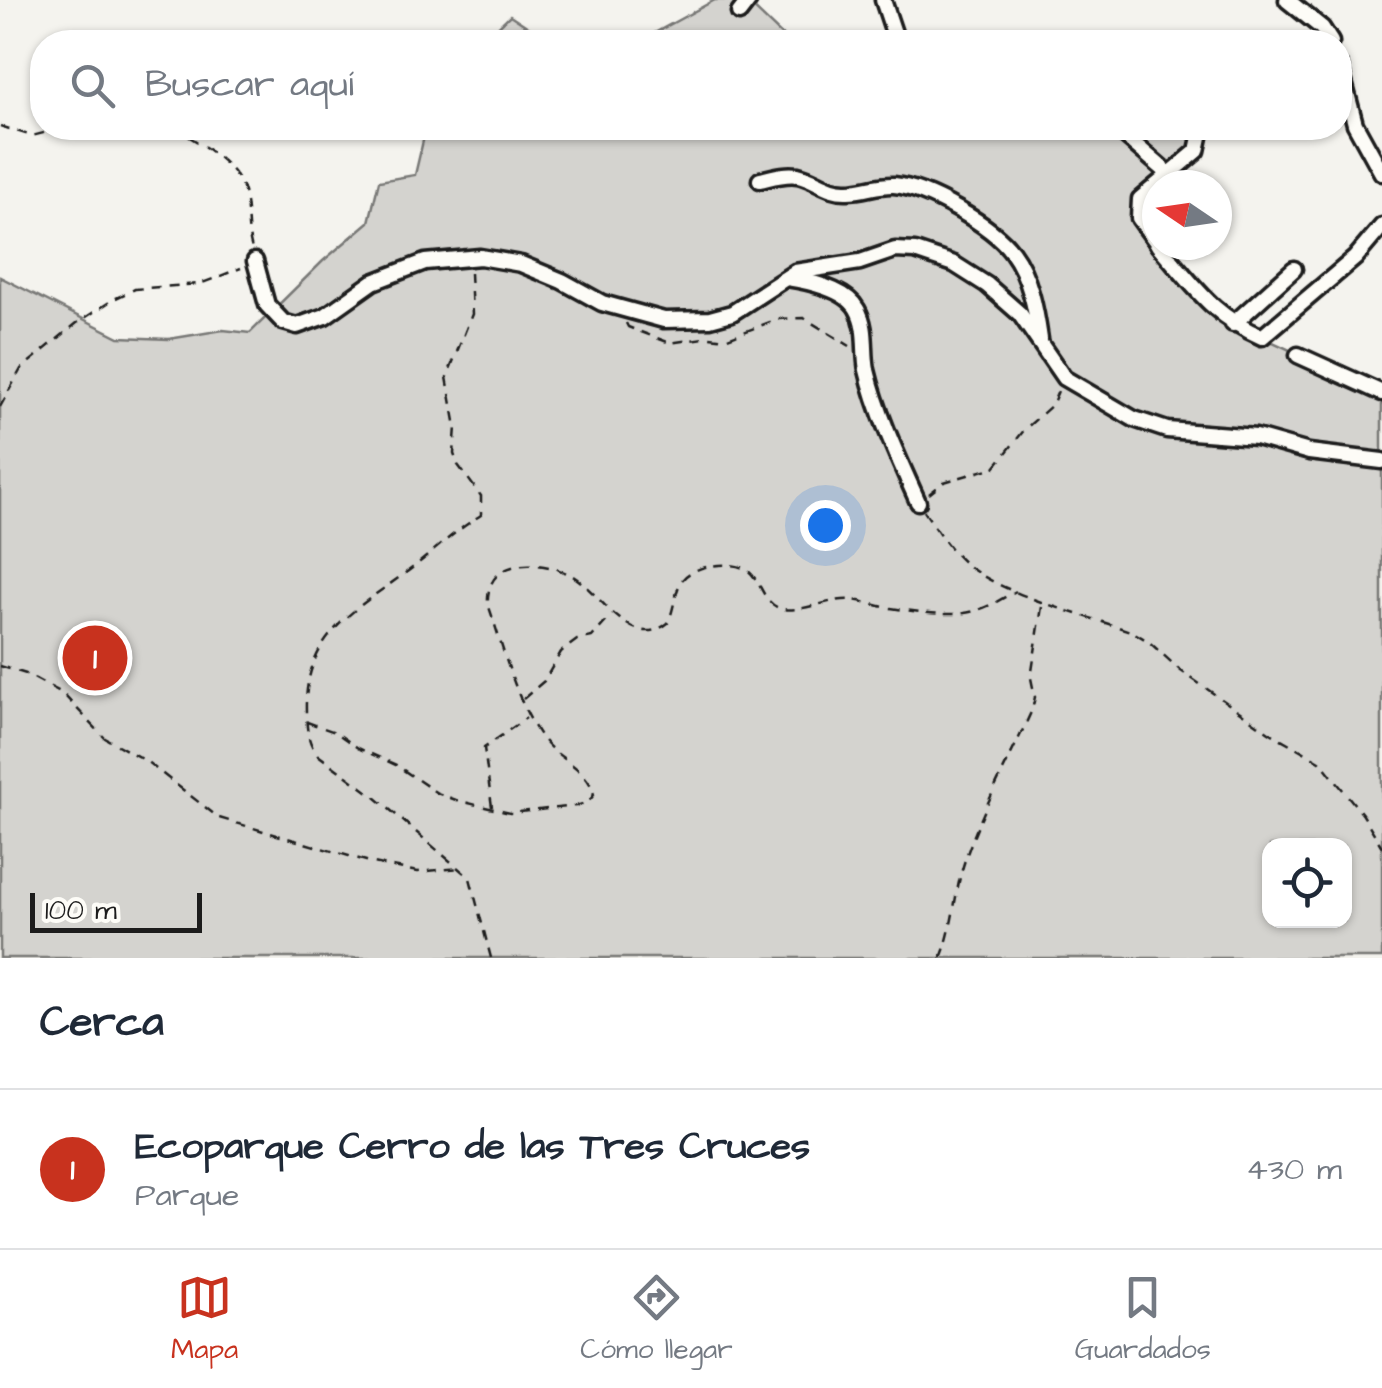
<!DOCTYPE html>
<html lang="es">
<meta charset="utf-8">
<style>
body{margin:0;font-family:"Architects Daughter",sans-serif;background:#f2f2f3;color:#1f2937}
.controls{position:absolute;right:30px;bottom:30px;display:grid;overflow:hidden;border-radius:20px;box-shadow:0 2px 8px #0004}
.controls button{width:90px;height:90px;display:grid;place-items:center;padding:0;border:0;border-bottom:2px solid #e0e1e3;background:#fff;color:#1f2937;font:50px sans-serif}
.compass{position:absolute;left:1142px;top:170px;width:90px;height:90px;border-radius:50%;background:#fff;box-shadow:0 2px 8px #0004;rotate:283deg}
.scale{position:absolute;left:30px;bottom:25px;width:172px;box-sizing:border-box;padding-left:10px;border:5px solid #1c1c1c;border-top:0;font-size:28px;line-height:35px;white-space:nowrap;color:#1c1c1c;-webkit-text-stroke:8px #fdfcf7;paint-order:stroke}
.you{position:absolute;left:825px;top:525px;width:35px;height:35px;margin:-25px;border:8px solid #fff;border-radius:50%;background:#1a73e8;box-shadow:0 0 0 15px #1a73e833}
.badge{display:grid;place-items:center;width:65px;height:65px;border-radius:50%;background:#c8321e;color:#fff;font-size:32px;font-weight:700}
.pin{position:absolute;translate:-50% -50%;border:5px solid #fff;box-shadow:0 2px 10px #0006}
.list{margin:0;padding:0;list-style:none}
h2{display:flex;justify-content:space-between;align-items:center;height:130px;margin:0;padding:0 40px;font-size:42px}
h2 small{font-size:32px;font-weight:400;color:#747a83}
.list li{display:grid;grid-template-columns:65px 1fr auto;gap:30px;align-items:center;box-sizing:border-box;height:160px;padding:0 40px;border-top:2px solid #e0e1e3}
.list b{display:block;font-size:38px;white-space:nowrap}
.list p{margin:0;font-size:32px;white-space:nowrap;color:#747a83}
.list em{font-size:32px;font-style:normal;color:#747a83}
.icon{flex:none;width:55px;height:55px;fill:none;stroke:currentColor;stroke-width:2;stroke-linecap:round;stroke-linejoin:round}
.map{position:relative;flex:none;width:1382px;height:958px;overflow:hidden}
.search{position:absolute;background:#fff;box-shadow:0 2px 8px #0004;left:30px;right:30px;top:30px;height:110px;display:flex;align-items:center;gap:25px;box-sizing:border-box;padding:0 35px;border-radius:40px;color:#747a83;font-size:38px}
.sheet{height:290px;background:#fff}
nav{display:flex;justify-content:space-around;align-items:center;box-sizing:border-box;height:140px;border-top:2px solid #e0e1e3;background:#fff;font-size:28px;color:#747a83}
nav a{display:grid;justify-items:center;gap:5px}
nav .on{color:#c8321e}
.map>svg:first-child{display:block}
.green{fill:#d4d3cf;stroke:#787876;stroke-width:2.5;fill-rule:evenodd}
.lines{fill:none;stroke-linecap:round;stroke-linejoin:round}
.minor-casing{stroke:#1c1c1c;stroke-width:21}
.path{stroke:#1c1c1c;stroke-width:2.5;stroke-dasharray:10 8;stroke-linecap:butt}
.minor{stroke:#fdfcf7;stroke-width:14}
</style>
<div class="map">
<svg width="1382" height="958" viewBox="0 0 1382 958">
<rect width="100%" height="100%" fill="#f4f3ee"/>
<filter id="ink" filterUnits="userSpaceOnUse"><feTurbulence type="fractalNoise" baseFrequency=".01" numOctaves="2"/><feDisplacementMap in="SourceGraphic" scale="20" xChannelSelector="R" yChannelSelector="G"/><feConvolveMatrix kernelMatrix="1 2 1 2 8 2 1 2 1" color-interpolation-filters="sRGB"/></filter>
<g filter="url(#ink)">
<g class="green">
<path d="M715,0H745L789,42H638Z"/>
<path d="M510,15L551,42H482Z"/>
<path d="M426,128H1192L1200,144L1138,207L1199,291L1262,337L1382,393V958H0V277L119,337L169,339L223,330L250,333L323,261L369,222L379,181L415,175ZM1270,846H1344V921H1270Z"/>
</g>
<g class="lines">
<defs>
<g id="minor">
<path d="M883,0L897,42"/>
<path d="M1287,0L1322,28L1331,42"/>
<path d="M739,13L749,0"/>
<path d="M1340,67L1355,124L1382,173"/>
<path d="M1116,128L1169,174"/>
<path d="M760,180C773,177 785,173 798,175C816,179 828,192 848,191C864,191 878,184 894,185C927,188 992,225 1012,252C1030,276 1036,311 1040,339"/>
<path d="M1157,243L1139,218L1140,199L1197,151L1200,137L1192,128"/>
<path d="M1158,245C1194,285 1211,315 1262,337L1355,258L1382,226"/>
<path d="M255,261L267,305L283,322L297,326L325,316L373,282L425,262L480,257L521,264L562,281L602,303L664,320L710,319L732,313L795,272L860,262L895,250L915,251L954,264L987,285L1020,314L1064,378L1134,419L1167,430L1256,437L1309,452L1382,461"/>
<path d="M787,278C807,281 846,289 857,309C868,328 863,350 867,370C877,413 900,462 918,502"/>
<path d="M1233,324L1294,269"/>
<path d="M1298,355L1382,393"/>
</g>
</defs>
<use href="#minor" class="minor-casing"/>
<g class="path">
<path d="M0,126L32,136L63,128"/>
<path d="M173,128C197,140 237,165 244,192C249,211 246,229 252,249"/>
<path d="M470,273L472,314L447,377L456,427L454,454L458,465L481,496V515C460,528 445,541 426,557C371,603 303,626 306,712C307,729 307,742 318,755L375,797L470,878L491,958"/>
<path d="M626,323L628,327L670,343L710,337L725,339L778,319L804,318L850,346"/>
<path d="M0,407L21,369L77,323L114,299L135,289L200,284L241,268"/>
<path d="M929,494L944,482L995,467L1025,429L1052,405L1058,391"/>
<path d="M924,511C937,530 949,550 967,565C1005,596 1085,615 1133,632L1148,641L1181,671L1269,732L1320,761L1363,815L1382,847"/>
<path d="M0,666L26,674L62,693L105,738L146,761L219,818L373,863L418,872L460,868"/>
<path d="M523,699L544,681L561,652L577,640L592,637L612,615"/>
<path d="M307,722L335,732L358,748L396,765L437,793L456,800L510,813L576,806L588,802L594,795C589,768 556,759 541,737C515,699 503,647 488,604C485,557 540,559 571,575C599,590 631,653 668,623C674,610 675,591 682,580C693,565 732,560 747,570C762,580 762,605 783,609C805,612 829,598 852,600C864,601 877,606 890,608C914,611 951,618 974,611C989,607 1003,598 1016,591"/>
<path d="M492,807L484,748L526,718"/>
<path d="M941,958C954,927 954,892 965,860C982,809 1010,759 1032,710L1035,697L1031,678L1043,600"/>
</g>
<use href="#minor" class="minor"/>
</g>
</g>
</svg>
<div class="controls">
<button><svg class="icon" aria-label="locate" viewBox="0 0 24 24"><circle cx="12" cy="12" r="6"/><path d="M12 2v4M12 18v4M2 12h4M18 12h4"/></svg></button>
</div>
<svg class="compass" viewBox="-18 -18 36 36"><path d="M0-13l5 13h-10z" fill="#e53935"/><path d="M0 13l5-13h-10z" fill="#747a83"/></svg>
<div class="scale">100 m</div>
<div class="you"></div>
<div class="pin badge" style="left:95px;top:658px">1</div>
<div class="search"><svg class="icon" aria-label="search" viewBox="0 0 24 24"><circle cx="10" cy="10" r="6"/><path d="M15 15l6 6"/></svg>Buscar aquí</div>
</div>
<section class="sheet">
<h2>Cerca<small></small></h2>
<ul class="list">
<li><span class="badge">1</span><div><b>Ecoparque Cerro de las Tres Cruces</b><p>Parque</p></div><em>430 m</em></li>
</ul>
</section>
<nav>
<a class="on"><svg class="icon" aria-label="map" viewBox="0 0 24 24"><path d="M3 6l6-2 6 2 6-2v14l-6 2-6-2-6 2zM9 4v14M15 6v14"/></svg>Mapa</a>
<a><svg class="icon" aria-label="directions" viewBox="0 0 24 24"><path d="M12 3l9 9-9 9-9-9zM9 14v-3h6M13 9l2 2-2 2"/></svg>Cómo llegar</a>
<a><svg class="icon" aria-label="saved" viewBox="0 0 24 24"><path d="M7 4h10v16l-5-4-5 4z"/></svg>Guardados</a>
</nav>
